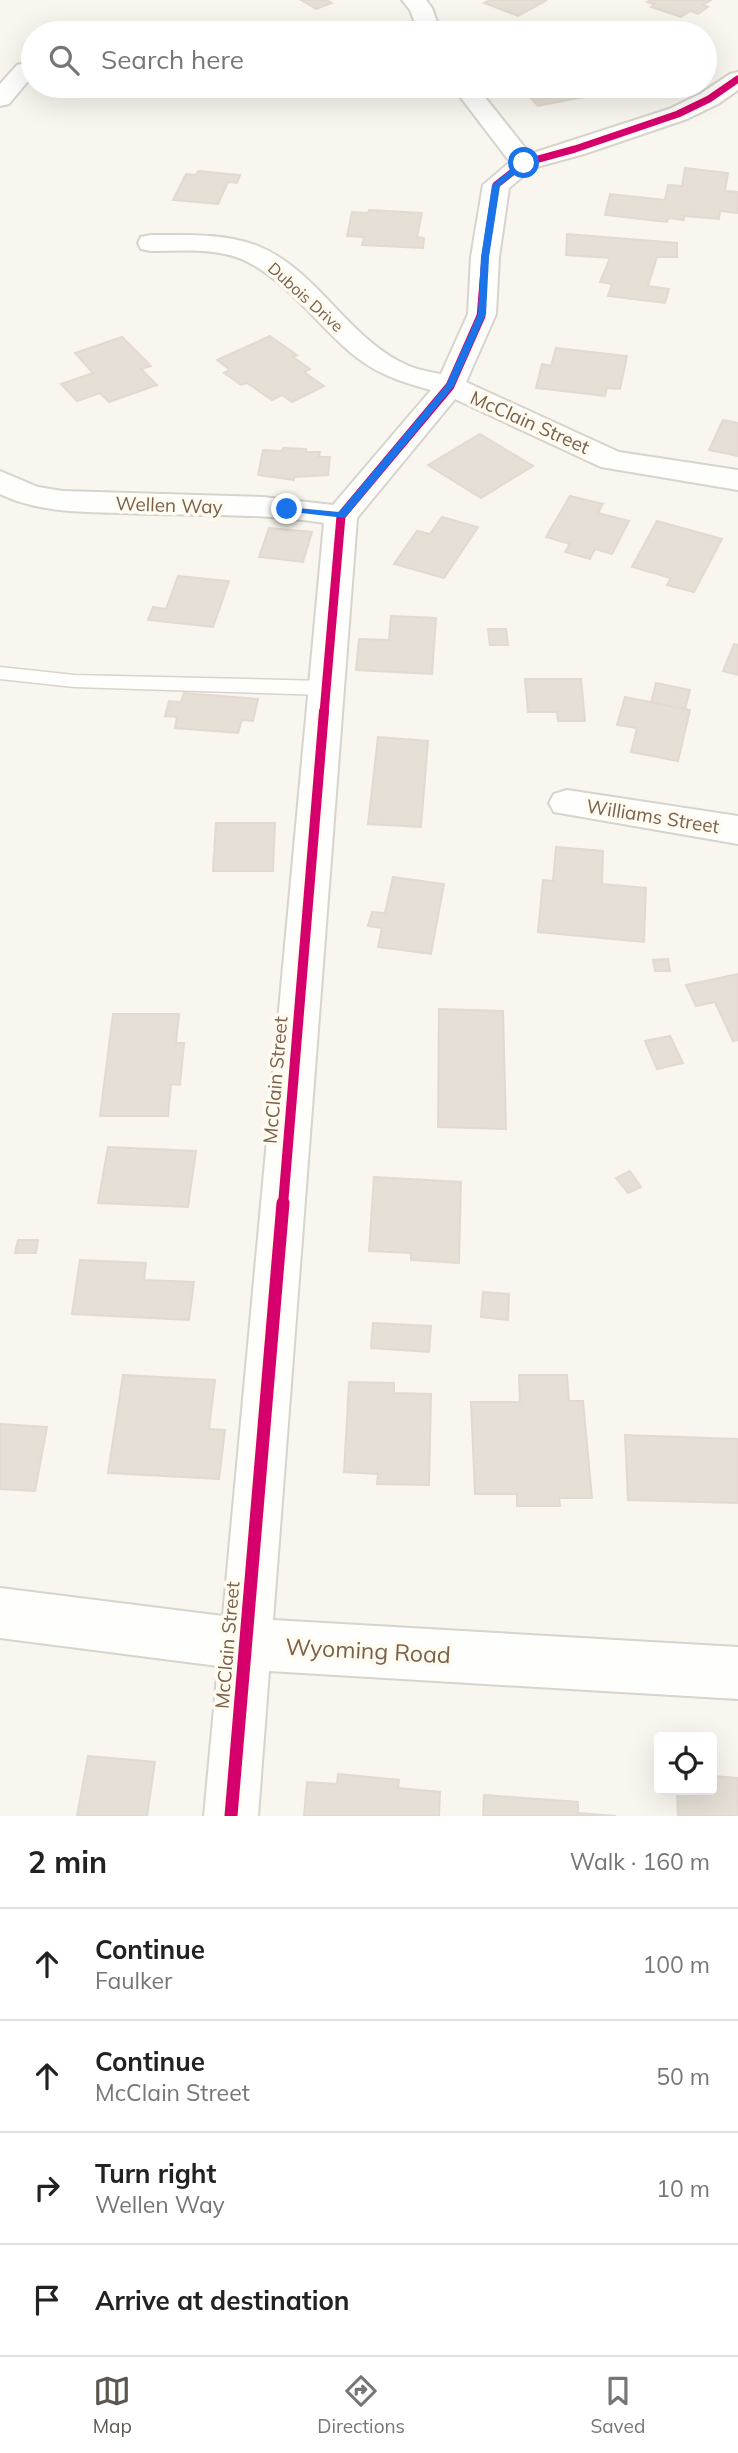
<!DOCTYPE html>
<meta charset="utf-8">
<style>
body{margin:0;font-family:Mulish,sans-serif;background:#f2f2f2;color:#222}
.controls{position:absolute;right:21px;bottom:21px;display:grid;overflow:hidden;border-radius:7px;box-shadow:0 7px 28px #0002}
.controls button{width:63px;height:63px;display:grid;place-items:center;padding:0;border:0;border-bottom:2px solid #e0e0e0;background:#fff;color:#222;font:35px sans-serif}
.stop{position:absolute;width:21px;height:21px;margin:-16px;border:5px solid #1a73e8;border-radius:50%;background:#fff}
.stop.end{background:#1a73e8;border-color:#fff;box-shadow:0 2px 7px #0008}
.list{margin:0;padding:0;list-style:none}
h2{display:flex;justify-content:space-between;align-items:center;height:91px;margin:0;padding:0 28px;font-size:30px}
h2 small{font-size:23px;font-weight:400;color:#767676}
.list li{display:grid;grid-template-columns:46px 1fr auto;gap:21px;align-items:center;box-sizing:border-box;height:112px;padding:0 28px;border-top:2px solid #e0e0e0}
.list b{display:block;font-size:26px;white-space:nowrap}
.list p{margin:0;font-size:23px;white-space:nowrap;color:#767676}
.list em{font-size:23px;font-style:normal;color:#767676}
.icon{flex:none;width:38px;height:38px;fill:none;stroke:currentColor;stroke-width:2;stroke-linecap:round;stroke-linejoin:round}
.map{position:relative;flex:none;width:738px;height:1816px;overflow:hidden}
.search{position:absolute;background:#fff;box-shadow:0 7px 28px #0002;left:21px;right:21px;top:21px;height:77px;display:flex;align-items:center;gap:18px;box-sizing:border-box;padding:0 24px;border-radius:38px;color:#767676;font-size:26px}
.sheet{height:539px;background:#fff}
nav{display:flex;justify-content:space-around;align-items:center;box-sizing:border-box;height:98px;border-top:2px solid #e0e0e0;background:#fff;font-size:19px;color:#767676}
nav a{display:grid;justify-items:center;gap:4px}
nav .on{color:#5d564f}
.map>svg:first-child{display:block}
.building{fill:#e5dfd5;stroke:#e2dad0;stroke-width:2}
.lines{fill:none;stroke-linecap:round;stroke-linejoin:round}
.lane-casing{stroke:#d8d3cc;stroke-width:3}
.street-casing{stroke:#d8d3cc;stroke-width:4}
.lane{fill:#fefefc;fill-rule:evenodd}
.street{fill:#fefefc;fill-rule:evenodd}
.cycleway-far3-casing{stroke:#fffbf0;stroke-width:10}
.cycleway-far2-casing{stroke:#fffbf0;stroke-width:12}
.cycleway-far1-casing{stroke:#fffbf0;stroke-width:15}
.cycleway-casing{stroke:#fffbf0;stroke-width:18}
.cycleway-far3{stroke:#d6006c;stroke-width:7}
.cycleway-far2{stroke:#d6006c;stroke-width:9}
.cycleway-far1{stroke:#d6006c;stroke-width:10}
.cycleway{stroke:#d6006c;stroke-width:13}
.route{fill:#1a73e8}
.labels{text-anchor:middle;stroke-width:7;stroke-linejoin:round;paint-order:stroke}
.far-street-label{font-size:16px;fill:#79614c;stroke:#fffbf0}
.street-label{font-size:19px;fill:#79614c;stroke:#fffbf0}
.near-street-label{font-size:23px;fill:#79614c;stroke:#fffbf0}
</style>
<div class="map">
<svg width="738" height="1816" viewBox="0 0 738 1816">
<rect width="100%" height="100%" fill="#f8f6ee"/>
<g class="building">
<path d="M301,0H327L332,3L316,9Z"/>
<path d="M490,0H547L518,16L484,3Z"/>
<path d="M651,0H711L703,5L708,7L698,14L690,11L681,17L651,7L654,4L647,2Z"/>
<path d="M520,86H627L630,88L538,106Z"/>
<path d="M685,168L728,173L725,191L738,192V213L720,211L719,219L684,216V220L668,218L667,222L605,215L610,194L665,200L668,185L682,186Z"/>
<path d="M198,171L240,175L237,183L228,182L218,204L173,200L186,174L196,175Z"/>
<path d="M369,210L422,213L417,237L424,238L423,248L362,245L364,237L347,236L352,212L368,213Z"/>
<path d="M567,234L677,243V257H657L648,286L669,289L665,303L608,296L612,284L600,282L610,258L566,255Z"/>
<path d="M270,336L297,355L293,357L310,369L304,372L324,386L292,402L282,395L272,400L247,383L241,385L224,373L230,370L217,360Z"/>
<path d="M122,337L151,366L141,369L157,385L109,402L100,393L77,401L61,384L93,373L75,353Z"/>
<path d="M556,348L627,356L620,389L607,388L605,396L536,388L542,364L551,366Z"/>
<path d="M723,420L738,423V456L709,450Z"/>
<path d="M480,434L533,466L481,498L428,465Z"/>
<path d="M283,448L306,449V452H320L319,457H330L328,475L294,477V480L258,475L263,450L282,451Z"/>
<path d="M570,496L603,504L598,513L629,521L612,554L595,549L590,559L565,552L570,544L546,537Z"/>
<path d="M442,517L478,527L444,578L394,564L417,531L430,534Z"/>
<path d="M657,521L722,539L694,592L667,585L671,578L632,567Z"/>
<path d="M269,528L312,532L303,562L259,557Z"/>
<path d="M178,576L229,581L213,627L148,620L153,607L166,609Z"/>
<path d="M391,616L436,618L432,674L356,670L359,639L389,640Z"/>
<path d="M488,629H506L508,645H490Z"/>
<path d="M734,644L738,645V675L723,671Z"/>
<path d="M525,679H581L585,721H558L557,712H528Z"/>
<path d="M656,683L690,690L685,709L651,703Z"/>
<path d="M184,693L258,699L253,721L242,720L238,733L175,728L177,717L165,716L169,701L181,702Z"/>
<path d="M625,697L690,710L678,761L631,752L637,728L617,725Z"/>
<path d="M378,737L428,741L421,827L368,824Z"/>
<path d="M216,823H275L273,871H213Z"/>
<path d="M556,847L603,851L602,884L646,888L644,942L538,932L543,880L553,881Z"/>
<path d="M393,877L444,884L431,954L378,947L382,928L368,926L372,912L385,913Z"/>
<path d="M668,959L670,971H655L653,960Z"/>
<path d="M738,974V1040L733,1041L715,1002L696,1006L686,985Z"/>
<path d="M439,1009L503,1011L506,1129L438,1127Z"/>
<path d="M113,1014H179L176,1043H184L180,1085L171,1084L168,1116H100Z"/>
<path d="M670,1036L683,1063L657,1069L645,1041Z"/>
<path d="M108,1147L196,1151L188,1207L98,1203Z"/>
<path d="M630,1171L641,1187L628,1193L616,1178Z"/>
<path d="M374,1177L461,1182L459,1263L411,1260V1253L369,1251Z"/>
<path d="M18,1240H38L36,1253H15Z"/>
<path d="M80,1260L146,1263L144,1280L194,1282L189,1320L72,1314Z"/>
<path d="M483,1292L509,1294L508,1320L481,1317Z"/>
<path d="M373,1323L431,1326L429,1352L371,1348Z"/>
<path d="M123,1375L215,1380L209,1429L225,1430L219,1479L108,1473Z"/>
<path d="M519,1375H567L569,1401H583L592,1498H559L560,1506H517V1494H475L471,1402H520Z"/>
<path d="M349,1382L394,1383V1393L431,1394L429,1485L377,1484L378,1474L344,1472Z"/>
<path d="M0,1424L47,1427L35,1491L0,1489Z"/>
<path d="M625,1435L738,1439V1503L628,1500Z"/>
<path d="M88,1756L155,1762L147,1816H77Z"/>
<path d="M338,1774L399,1780L398,1788L440,1792L439,1816H304L307,1782L337,1784Z"/>
<path d="M712,1776L738,1778V1816H678L677,1790H712Z"/>
<path d="M484,1795L578,1802V1813L616,1816H483Z"/>
</g>
<g class="lines">
<defs>
<path id="lane" d="M0,667L74,675L326,681L333,683L335,688L333,693L326,695L74,687L0,679Z"/>
<g id="street">
<path d="M402,0H426L432,8L441,33H419L410,10Z"/>
<path d="M25,63L33,65V75L9,104L0,106V84L17,65Z"/>
<path d="M738,72V90L718,104L687,119L584,154L533,168L509,188L499,257L496,314L466,382L619,452L738,470V490L601,467L455,399L357,518L273,1620L738,1647V1699L269,1671L258,1816H204L218,1666L0,1638V1588L223,1616L324,523C257,512 189,516 121,513C80,512 37,512 0,494V471L38,487L63,491L263,497L333,505L431,390C401,382 374,373 350,352C316,323 278,271 236,257C209,248 179,251 151,251L141,249L138,243L141,237L151,235C187,235 224,233 258,246C318,270 349,341 409,366C419,370 430,372 441,374L468,314L471,257L483,185L510,162L452,86H476L530,154L669,109L700,94L730,74Z"/>
<path d="M567,790L738,816V844L554,812L549,803L554,794Z"/>
</g>
</defs>
<use href="#lane" class="lane-casing"/>
<use href="#street" class="street-casing"/>
<use href="#lane" class="lane"/>
<use href="#street" class="street"/>
<defs>
<path id="cycleway-far3" d="M480,318L485,257L496,185L524,163L575,149L678,114L709,99L738,79"/>
<path id="cycleway-far2" d="M324,713L341,516L450,386L481,316"/>
<path id="cycleway-far1" d="M283,1205L324,711"/>
<path id="cycleway" d="M231,1816L283,1203"/>
</defs>
<use href="#cycleway-far3" class="cycleway-far3-casing"/>
<use href="#cycleway-far2" class="cycleway-far2-casing"/>
<use href="#cycleway-far1" class="cycleway-far1-casing"/>
<use href="#cycleway" class="cycleway-casing"/>
<use href="#cycleway-far3" class="cycleway-far3"/>
<use href="#cycleway-far2" class="cycleway-far2"/>
<use href="#cycleway-far1" class="cycleway-far1"/>
<use href="#cycleway" class="cycleway"/>
</g>
<path class="route" d="M521,161L528,163L500,186L489,257L486,314L454,386L345,518L284,511V507H287L339,512L446,385L478,314L481,257L492,185Z"/>
<g class="labels">
<g class="far-street-label">
<text transform="translate(306 297) rotate(42)" y="6">Dubois Drive</text>
</g>
<g class="street-label">
<text transform="translate(530 422) rotate(24)" y="7">McClain Street</text>
<text transform="translate(169 505) rotate(2)" y="7">Wellen Way</text>
<text transform="translate(653 816) rotate(9)" y="7">Williams Street</text>
<text transform="translate(275 1080) rotate(-85)" y="7">McClain Street</text>
<text transform="translate(227 1645) rotate(-85)" y="7">McClain Street</text>
</g>
<g class="near-street-label">
<text transform="translate(368 1651) rotate(3)" y="8">Wyoming Road</text>
</g>
</g>
</svg>
<div class="controls">
<button><svg class="icon" aria-label="locate" viewBox="0 0 24 24"><circle cx="12" cy="12" r="6"/><path d="M12 2v4M12 18v4M2 12h4M18 12h4"/></svg></button>
</div>
<div class="stop" style="left:524px;top:163px"></div>
<div class="stop end" style="left:287px;top:509px"></div>
<div class="search"><svg class="icon" aria-label="search" viewBox="0 0 24 24"><circle cx="10" cy="10" r="6"/><path d="M15 15l6 6"/></svg>Search here</div>
</div>
<section class="sheet">
<h2>2 min<small>Walk · 160 m</small></h2>
<ul class="list">
<li><svg class="icon" aria-label="ahead" viewBox="0 0 24 24"><path d="M12 20V5M6 11l6-6 6 6"/></svg><div><b>Continue</b><p>Faulker</p></div><em>100 m</em></li>
<li><svg class="icon" aria-label="ahead" viewBox="0 0 24 24"><path d="M12 20V5M6 11l6-6 6 6"/></svg><div><b>Continue</b><p>McClain Street</p></div><em>50 m</em></li>
<li><svg class="icon" aria-label="right" viewBox="0 0 24 24"><path d="M7 20v-9h11M14 6l5 5-5 5"/></svg><div><b>Turn right</b><p>Wellen Way</p></div><em>10 m</em></li>
<li><svg class="icon" aria-label="arrive" viewBox="0 0 24 24"><path d="M6 21V4h12l-3 4 3 4H6"/></svg><div><b>Arrive at destination</b></div></li>
</ul>
</section>
<nav>
<a class="on"><svg class="icon" aria-label="map" viewBox="0 0 24 24"><path d="M3 6l6-2 6 2 6-2v14l-6 2-6-2-6 2zM9 4v14M15 6v14"/></svg>Map</a>
<a><svg class="icon" aria-label="directions" viewBox="0 0 24 24"><path d="M12 3l9 9-9 9-9-9zM9 14v-3h6M13 9l2 2-2 2"/></svg>Directions</a>
<a><svg class="icon" aria-label="saved" viewBox="0 0 24 24"><path d="M7 4h10v16l-5-4-5 4z"/></svg>Saved</a>
</nav>
